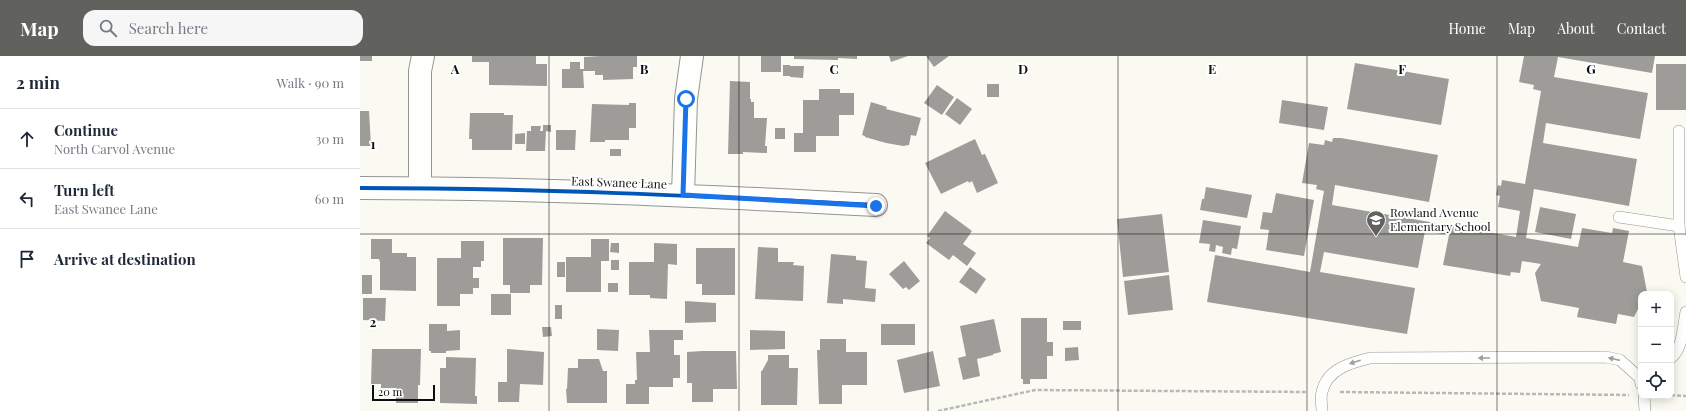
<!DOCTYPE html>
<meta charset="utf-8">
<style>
body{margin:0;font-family:"Playfair Display",serif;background:#f6f6f7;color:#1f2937}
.controls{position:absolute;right:12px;bottom:12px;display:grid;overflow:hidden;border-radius:8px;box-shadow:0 2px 10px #0003}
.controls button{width:36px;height:36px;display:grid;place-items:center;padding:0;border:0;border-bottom:1px solid #e0e1e3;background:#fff;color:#1f2937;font:20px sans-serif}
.scale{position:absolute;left:12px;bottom:10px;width:63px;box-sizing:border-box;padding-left:4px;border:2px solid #0e0e0e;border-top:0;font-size:11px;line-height:14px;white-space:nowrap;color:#0e0e0e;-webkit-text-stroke:3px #fff;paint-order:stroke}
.stop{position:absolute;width:12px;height:12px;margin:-9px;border:3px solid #1a73e8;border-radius:50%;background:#fff}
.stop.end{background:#1a73e8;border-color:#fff;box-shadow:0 1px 4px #0008}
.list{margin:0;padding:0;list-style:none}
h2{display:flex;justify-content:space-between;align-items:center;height:52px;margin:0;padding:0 16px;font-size:17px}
h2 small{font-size:13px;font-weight:400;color:#747a83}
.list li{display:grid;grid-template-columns:26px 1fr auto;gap:12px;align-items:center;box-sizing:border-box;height:60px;padding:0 16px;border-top:1px solid #e0e1e3}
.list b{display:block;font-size:15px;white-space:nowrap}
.list p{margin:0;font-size:13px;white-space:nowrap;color:#747a83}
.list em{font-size:13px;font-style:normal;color:#747a83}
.icon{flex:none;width:22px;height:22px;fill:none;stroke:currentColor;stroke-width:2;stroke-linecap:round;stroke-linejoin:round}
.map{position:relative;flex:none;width:1326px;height:355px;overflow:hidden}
header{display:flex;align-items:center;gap:24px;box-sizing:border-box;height:56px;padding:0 20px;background:#61615e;color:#fff}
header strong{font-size:19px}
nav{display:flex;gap:22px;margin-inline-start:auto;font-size:14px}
.search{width:280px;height:36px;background:#f6f6f7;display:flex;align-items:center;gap:10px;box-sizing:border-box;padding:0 14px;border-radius:12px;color:#747a83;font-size:15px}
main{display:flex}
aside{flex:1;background:#fff}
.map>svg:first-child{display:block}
.building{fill:#9e9c98}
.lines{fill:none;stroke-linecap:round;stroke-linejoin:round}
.service-casing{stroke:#959491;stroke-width:12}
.minor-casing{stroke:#959491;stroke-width:24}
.path{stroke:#b8b8b6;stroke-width:2.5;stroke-dasharray:4 2;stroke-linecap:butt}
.service{stroke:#fefefd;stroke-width:11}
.minor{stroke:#fefefd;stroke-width:22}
.cycleway-casing{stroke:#fff;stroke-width:6}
.cycleway{stroke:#0057b8;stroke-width:4}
.oneway{fill:#9e9e9d}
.route{stroke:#1a73e8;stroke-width:5}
.grid{fill:none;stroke:#0e0e0e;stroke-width:1;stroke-opacity:0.55}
.labels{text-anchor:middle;stroke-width:4;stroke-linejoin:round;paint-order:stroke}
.street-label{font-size:12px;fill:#0e0e0e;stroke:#fff}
.poi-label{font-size:12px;fill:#0e0e0e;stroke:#fff;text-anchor:start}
.grid-label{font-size:13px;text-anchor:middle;font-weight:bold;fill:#0e0e0e;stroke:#fff;stroke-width:4;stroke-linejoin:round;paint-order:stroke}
</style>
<header>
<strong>Map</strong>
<div class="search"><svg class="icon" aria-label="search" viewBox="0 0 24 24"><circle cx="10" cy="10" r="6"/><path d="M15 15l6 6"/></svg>Search here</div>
<nav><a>Home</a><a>Map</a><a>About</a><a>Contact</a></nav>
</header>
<main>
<aside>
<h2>2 min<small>Walk · 90 m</small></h2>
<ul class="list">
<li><svg class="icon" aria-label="ahead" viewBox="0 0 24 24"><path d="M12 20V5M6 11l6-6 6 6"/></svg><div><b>Continue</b><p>North Carvol Avenue</p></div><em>30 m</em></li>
<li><svg class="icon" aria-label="left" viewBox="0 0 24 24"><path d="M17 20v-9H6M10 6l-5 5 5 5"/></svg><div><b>Turn left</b><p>East Swanee Lane</p></div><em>60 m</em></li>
<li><svg class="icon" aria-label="arrive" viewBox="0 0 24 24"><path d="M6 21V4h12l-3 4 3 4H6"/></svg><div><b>Arrive at destination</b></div></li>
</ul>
</aside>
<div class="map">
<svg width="1326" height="355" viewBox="0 0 1326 355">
<rect width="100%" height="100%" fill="#fbfaf2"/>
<g class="building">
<rect x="0" y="0" width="12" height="5"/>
<path d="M112,0H176V8H187V30L129,29V6H112Z"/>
<path d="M240,0H277V11H273V23L243,24V19H235V15H223L224,32H202V13H210V6H220V13H224V1Z"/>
<rect x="401" y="0" width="20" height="16"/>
<path d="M434,0H497V3L478,2V4L434,3Z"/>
<path d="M529,0H548L531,6Z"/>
<path d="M566,0H589L574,11Z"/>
<path d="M1164,0H1295L1292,17L1198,1L1194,21L1288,37L1280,83L1186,67L1183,87L1277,103L1269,150L1174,133L1166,182L1218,191L1222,172L1252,177L1253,172L1269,175L1263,206L1282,210L1287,236L1286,238H1281V247L1274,261L1258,258L1256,268L1217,261L1219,252L1181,245L1175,217L1181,208L1162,205L1160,217L1151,216L1150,220L1083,209L1089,179L1065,175L1058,212L964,196L960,216L1055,232L1047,278L847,246L855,199L950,216L964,135L956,133L957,129L942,127L949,87L964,89L965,84L972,86L973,82H981L1078,99L1069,146L975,129L972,149L1156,181L1160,155L1138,151L1140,140L1136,139L1138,129L1141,130L1142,124L1165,128L1181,35L1173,33L1174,29L1159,26Z"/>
<path d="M995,7L1089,23L1081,69L987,53Z"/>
<rect x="1296" y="8" width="30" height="46"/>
<rect x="423" y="9" width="7" height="11"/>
<path d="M430,10H444L443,22L430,21Z"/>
<path d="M370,25L390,26V43H391V46H394V62H407L405,90H407V97L383,96V98H368Z"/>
<rect x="627" y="28" width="12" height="13"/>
<path d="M577,29L594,41L582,59L564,47Z"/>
<path d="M459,33H480V37H494V59H479V80H456V96H434V77H443V44H459Z"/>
<path d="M597,42L612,53L600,69L585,58Z"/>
<path d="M922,44L968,51L964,74L919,67Z"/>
<path d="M511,46L527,51L526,53L561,62L556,80L551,79L549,89L543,90L526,87L505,81V80L502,79Z"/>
<path d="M269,47H276V72H269V84H245V86H230L232,48L269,49Z"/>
<path d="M0,55H9L11,90H0Z"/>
<path d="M110,57H144V59H153L152,94H112V83H109Z"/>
<path d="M183,69H191V76L186,75L185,95H166L167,75H171V70H181L180,75H183Z"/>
<rect x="415" y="72" width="10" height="11"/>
<path d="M196,74H216L215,94H196Z"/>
<path d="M165,77V88H155V78Z"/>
<path d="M615,83L622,99L625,98L638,127L617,137L612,125L609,127L608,125L581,138L565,107Z"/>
<rect x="250" y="93" width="11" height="7"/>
<path d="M846,131L892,139L887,162L840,154L842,143H844Z"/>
<path d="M916,137L954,144L944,200L906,194L909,174L900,173L903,156L912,157Z"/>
<path d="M1180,151L1216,158L1211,183L1175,176Z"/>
<path d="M585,155L612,175L603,188L616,197L607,210L593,199L589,204L566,187L570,182L567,180Z"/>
<path d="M802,158L809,216L763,221L757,163Z"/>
<path d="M843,164L881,170L877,193L872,192L871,199L862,197L863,191L856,189L855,196L849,195L850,188L839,187Z"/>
<path d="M143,182H183L182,229H170V237H150V229H143Z"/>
<path d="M11,183H32V197H47V201H56V235L20,234V206L19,203H11Z"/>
<path d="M231,183H249V205H241V236H206V201H231Z"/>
<path d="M101,185H124V205H121V211H113V222H119V232H113V238H100V250H77V202H101Z"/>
<path d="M251,187H259V197L250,196Z"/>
<path d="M294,187L317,188V209L308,208L307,243L290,242V239H269V206H294Z"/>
<path d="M398,191L418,192V206H434L433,209L444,210L443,245L395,243Z"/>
<path d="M336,192H375V239H342V228H336Z"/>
<path d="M471,198L496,200V204L507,205L505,232L516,233L515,246L483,243V248L467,247Z"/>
<rect x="251" y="204" width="8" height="10"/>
<path d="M544,205L560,225L549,234L546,231L543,233L529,218Z"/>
<rect x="197" y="206" width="8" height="15"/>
<path d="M610,211L626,223L616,238L599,226Z"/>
<rect x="2" y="219" width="10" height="19"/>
<path d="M809,219L813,254L768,259L764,225Z"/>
<rect x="248" y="227" width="10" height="9"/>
<rect x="131" y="238" width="20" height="21"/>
<path d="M3,242H26L25,265L3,264Z"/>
<path d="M325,245L356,247V266L325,267Z"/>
<rect x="195" y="249" width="7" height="14"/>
<path d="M661,262H687V286H693V300H687V323H670V328H663V323H661Z"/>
<path d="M634,263L641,296L633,298V299L617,303L620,320L603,324L598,302L606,300L600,270Z"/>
<rect x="703" y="265" width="18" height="9"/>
<path d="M69,268H87V275L100,274V294L86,295V297H71V295H69Z"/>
<rect x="521" y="268" width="34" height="21"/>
<path d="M182,271H191L192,280L183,281Z"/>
<path d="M237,273L259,274L258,295L237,294Z"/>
<path d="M289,274H323V284H314V299H320V322H313V331H289V348H266V328H275V324H277L276,296H290Z"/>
<path d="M390,274L425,275V293L390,294Z"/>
<path d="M460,283H486V296H507V329H482V348H459L457,294H460Z"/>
<path d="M718,291L719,304L705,305V292Z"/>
<path d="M12,293H61L60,329H58V347H36V332H21V328H11Z"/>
<path d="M147,293L184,296L183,329L160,328L159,346H138V326H147Z"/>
<path d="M342,295H376L377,333H353V346H332V327H327V296Z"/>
<path d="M573,295L580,330L544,337L537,304Z"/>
<path d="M408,299H429V312H438L437,349H401V315H402L408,304Z"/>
<path d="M86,301L116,302L115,340H117V348L80,347V312H86Z"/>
<path d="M218,303H239L243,315H247V347H207L206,333H207L208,312H218Z"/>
</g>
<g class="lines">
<defs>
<g id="service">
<path d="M1319,75V170L1326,221"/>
<path d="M1259,161L1319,170"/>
<path d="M1311,302C1323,292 1323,270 1326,256"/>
<path d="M1284,340L1285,355"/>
<path d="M962,355C962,349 960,342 962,336C967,313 990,307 1010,302L1246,301L1260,304L1280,322L1281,328"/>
</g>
<g id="minor">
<path d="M0,132C172,132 344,140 516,149"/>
<path d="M60,132V15L63,0"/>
<path d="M323,139L326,43L332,0"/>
</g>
</defs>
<use href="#service" class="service-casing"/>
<use href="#minor" class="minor-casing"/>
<g class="path">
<path d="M980,336L1269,339"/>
<path d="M1311,339L1326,340"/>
<path d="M578,355L675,334L947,336"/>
</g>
<use href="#service" class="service"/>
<use href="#minor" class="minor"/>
<defs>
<path id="cycleway" d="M0,132C172,132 344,140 516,149"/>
</defs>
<use href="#cycleway" class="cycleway-casing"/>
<use href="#cycleway" class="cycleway"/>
</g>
<defs><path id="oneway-solid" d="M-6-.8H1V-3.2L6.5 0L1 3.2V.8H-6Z"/></defs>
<g class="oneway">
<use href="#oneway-solid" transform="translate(1124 302) rotate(180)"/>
<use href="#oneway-solid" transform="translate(1254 303) rotate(-167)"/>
<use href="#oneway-solid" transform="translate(995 306) rotate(163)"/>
</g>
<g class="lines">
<path class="route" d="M326,43L323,139L516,150"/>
</g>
<path class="grid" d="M189,0V355M379,0V355M568,0V355M758,0V355M947,0V355M1137,0V355M0,178H1326"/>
<defs>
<symbol id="school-pin" viewBox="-11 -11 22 30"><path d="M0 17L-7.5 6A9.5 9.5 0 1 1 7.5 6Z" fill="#61615e" stroke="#fff"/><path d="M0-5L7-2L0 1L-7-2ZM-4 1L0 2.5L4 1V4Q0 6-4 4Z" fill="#fff"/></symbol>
</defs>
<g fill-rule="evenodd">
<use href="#school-pin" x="1005" y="153" width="22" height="30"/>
</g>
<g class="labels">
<g class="street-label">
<text transform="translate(259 127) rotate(2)" y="4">East Swanee Lane</text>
</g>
<g class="poi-label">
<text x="1030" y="161">Rowland Avenue<tspan x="1030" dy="14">Elementary School</tspan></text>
</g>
</g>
<g class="grid-label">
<text x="95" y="18">A</text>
<text x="284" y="18">B</text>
<text x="474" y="18">C</text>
<text x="663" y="18">D</text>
<text x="852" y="18">E</text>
<text x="1042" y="18">F</text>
<text x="1231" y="18">G</text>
<text x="13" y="93">1</text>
<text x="13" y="271">2</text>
</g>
</svg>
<div class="controls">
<button>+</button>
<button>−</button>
<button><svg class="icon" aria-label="locate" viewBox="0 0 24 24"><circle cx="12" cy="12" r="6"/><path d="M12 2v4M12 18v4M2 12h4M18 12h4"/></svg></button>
</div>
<div class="scale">20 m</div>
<div class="stop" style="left:326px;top:43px"></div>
<div class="stop end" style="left:516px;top:150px"></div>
</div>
</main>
